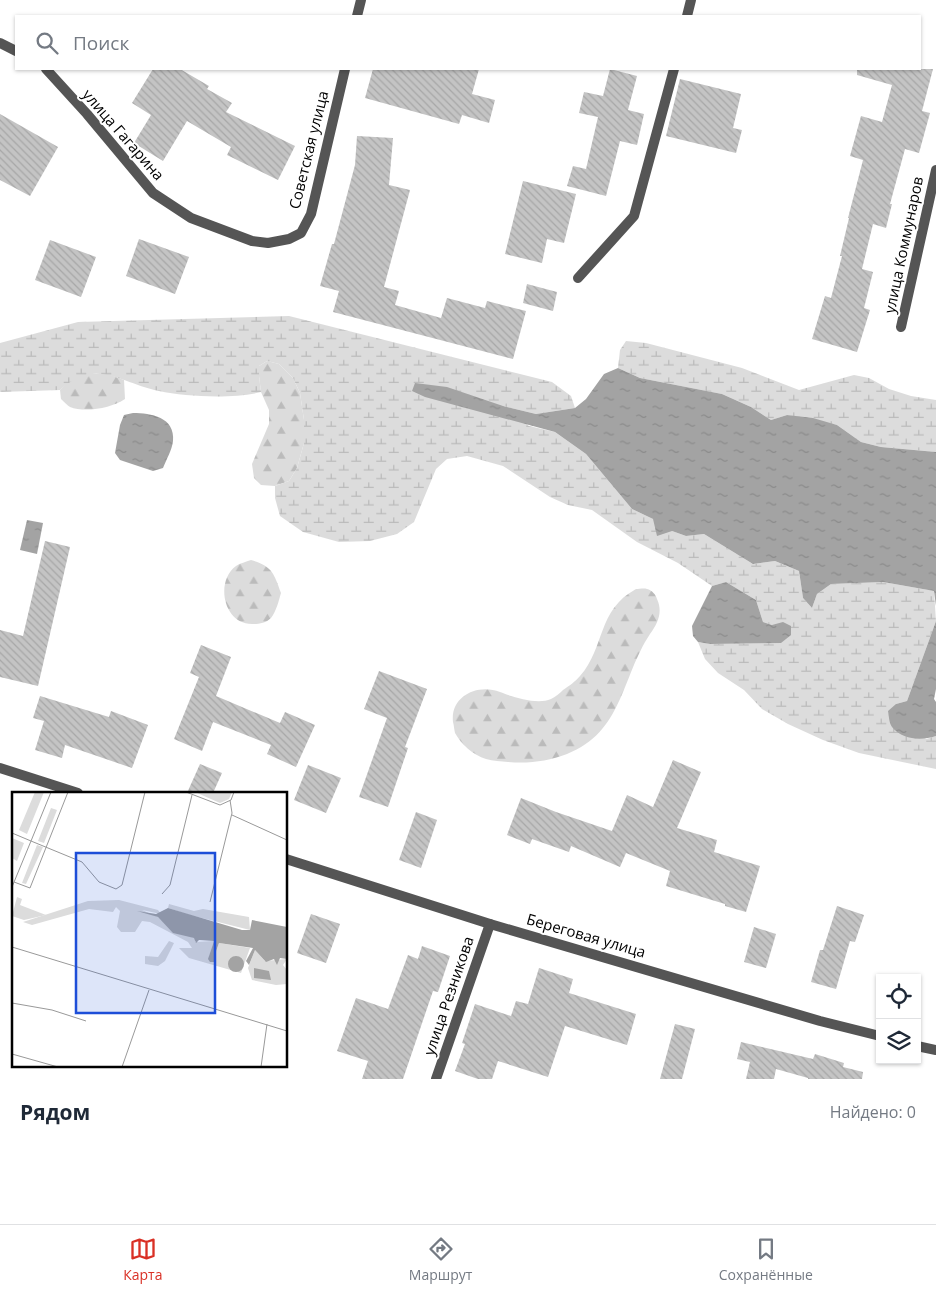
<!DOCTYPE html>
<html lang="ru">
<meta charset="utf-8">
<style>
body{margin:0;font-family:"Open Sans",sans-serif;background:#f6f6f7;color:#1f2937}
.controls{position:absolute;right:15px;bottom:15px;display:grid;overflow:hidden;border-radius:0px;box-shadow:0 1px 4px #0004}
.controls button{width:45px;height:45px;display:grid;place-items:center;padding:0;border:0;border-bottom:1px solid #e0e1e3;background:#fff;color:#1f2937;font:25px sans-serif}
.list{margin:0;padding:0;list-style:none}
h2{display:flex;justify-content:space-between;align-items:center;height:65px;margin:0;padding:0 20px;font-size:21px}
h2 small{font-size:16px;font-weight:400;color:#747a83}
.icon{flex:none;width:28px;height:28px;fill:none;stroke:currentColor;stroke-width:2;stroke-linecap:round;stroke-linejoin:round}
.map{position:relative;flex:none;width:936px;height:1079px;overflow:hidden}
.search{position:absolute;background:#fff;box-shadow:0 1px 4px #0004;left:15px;right:15px;top:15px;height:55px;display:flex;align-items:center;gap:12px;box-sizing:border-box;padding:0 18px;border-radius:0px;color:#747a83;font-size:19px}
.sheet{height:145px;background:#fff}
nav{display:flex;justify-content:space-around;align-items:center;box-sizing:border-box;height:70px;border-top:1px solid #e0e1e3;background:#fff;font-size:14px;color:#747a83}
nav a{display:grid;justify-items:center;gap:2px}
nav .on{color:#d93025}
.map>svg:first-child{display:block}
.forest{fill:url(#forest-firs)}
.wetland{fill:url(#wetland-marsh)}
.water{fill:url(#water-ripples)}
.building{fill:url(#building-back-hatch)}
.lines{fill:none;stroke-linecap:round;stroke-linejoin:round}
.service{stroke:#555;stroke-width:10}
.minor{stroke:#555;stroke-width:10}
.labels{text-anchor:middle;stroke-width:4;stroke-linejoin:round;paint-order:stroke}
.street-label{font-size:15px;fill:#000;stroke:#fff}
.inset-road{fill:none;stroke:#999;stroke-width:1}
.view{fill:#1d4ed8;fill-opacity:0.15;stroke:#1d4ed8;stroke-width:2.5}
.inset-edge{fill:none;stroke:#000;stroke-width:2.5}
</style>
<div class="map">
<svg width="936" height="1079" viewBox="0 0 936 1079">
<defs>
<pattern id="forest-firs" width="22" height="20" patternUnits="userSpaceOnUse" patternTransform="scale(1.25)"><rect width="22" height="20" fill="#dcdcdc"/><path d="M5 1l3.5 6h-7zM16 11l3.5 6h-7z" fill="#bbb"/></pattern>
<pattern id="wetland-marsh" width="20" height="14" patternUnits="userSpaceOnUse" patternTransform="scale(1.25)"><rect width="20" height="14" fill="#dcdcdc"/><path d="M1 5h8M5 5V1M11 12h8M15 12V8" fill="none" stroke="#bbb"/></pattern>
<pattern id="water-ripples" width="26" height="14" patternUnits="userSpaceOnUse" patternTransform="scale(1.25)"><rect width="26" height="14" fill="#a3a3a3"/><path d="M2 4q2-2 4 0t4 0M15 11q2-2 4 0t4 0" fill="none" stroke="#8b8b8b"/></pattern>
<pattern id="building-back-hatch" width="6" height="6" patternUnits="userSpaceOnUse" patternTransform="scale(1.25)"><rect width="6" height="6" fill="#c4c4c4"/><path d="M-1 5l2 2M0 0l6 6M5-1l2 2" fill="none" stroke="#a7a7a7"/></pattern>
</defs>
<rect width="100%" height="100%" fill="#fff"/>
<g class="forest">
<path d="M267,361L279,364L293,378L300,393L304,420V443L297,468L289,481L275,486L261,485L254,478L252,464L269,424V410L261,392L259,376V366Z"/>
<path d="M84,374H108L124,380L125,399C112,408 85,413 70,407C67,405 63,401 61,399L60,390L69,381Z"/>
<path d="M251,560C272,566 274,573 281,593C279,600 276,612 271,618C266,623 259,624 253,624C223,625 215,581 236,566C240,563 246,562 251,560Z"/>
<path d="M636,589C639,589 644,588 647,589C652,590 656,595 657,599C663,612 658,623 650,634C621,678 623,732 567,754C548,761 529,764 508,762C501,761 493,761 486,759C473,755 461,744 455,733C454,729 454,725 453,722C450,696 478,683 500,692C513,697 537,705 551,699C555,697 560,693 563,690C569,686 576,681 580,676C605,648 597,610 636,589Z"/>
</g>
<g class="wetland">
<path d="M289,316L552,382L571,396L575,408L536,414L503,406L529,426L555,432L586,454L632,509L653,519L672,531L686,536L704,534L753,564L775,561L799,571L803,598L812,608L817,594L831,584L883,582L934,591L936,621L907,701L896,704L926,739L936,736V769L859,753L823,740L788,724L762,709L744,690L718,673L705,659L698,642L710,644L781,643L772,625L763,622L756,600L726,582L712,586L678,563L637,542L592,510L568,505L550,497L503,466L467,456L447,459L436,469L414,522L397,534L370,541L339,542L303,532L280,516L275,498V486L289,481L297,468L304,443V420L300,393L293,378L279,364L267,361L259,366V376L261,392C234,399 187,397 159,391C120,383 96,357 60,390L0,392V343L78,322Z"/>
<path d="M626,341L646,343L742,368L799,390L854,375L869,378L889,389L911,396L936,400V452L881,447L861,442L837,425L787,415L771,420L751,407L722,394L640,378L618,368L620,350Z"/>
</g>
<g class="water">
<path d="M618,368L640,378L722,394L751,407L771,420L787,415L813,418L837,425L861,442L881,447L936,452V606L934,591L883,582L831,584L817,594L812,608L803,598L799,571L775,561L753,564L704,534L686,536L672,531L657,536L653,519L632,509L586,454L555,432L425,397L412,391L415,383L447,387L503,406L536,414L575,408L586,399L604,374Z"/>
<path d="M133,413C151,413 175,417 173,441C172,450 166,460 163,468L153,471L120,460L115,453L120,425L124,415Z"/>
<path d="M27,520L43,523L37,554L20,550Z"/>
<path d="M726,582L756,600L763,622L772,625L783,622L791,626V635L781,643L710,644L698,642L693,636L692,626L712,586Z"/>
<path d="M936,621V689L934,699L936,702V736C921,741 903,740 892,727C889,723 889,716 888,711L896,704L907,701Z"/>
</g>
<g class="building">
<path d="M153,69H180L209,86L207,89L232,103L226,112L295,146L278,180L227,155L231,147L187,121L163,161L134,143L151,115L132,103Z"/>
<path d="M373,69H479L472,94L495,100L489,123L462,115L459,124L365,98Z"/>
<path d="M610,69L637,76L628,110L644,114L637,145L620,141L606,196L567,186L573,166L586,169L598,117L579,113L584,92L603,96Z"/>
<path d="M857,69H933L922,111L930,113L919,153L905,149L890,204H892L886,228L873,224L862,269L873,272L864,308L870,310L857,352L812,339L825,296L831,298L842,256H840L849,218H848L863,160L850,156L861,116L882,122L892,85L857,75Z"/>
<path d="M680,79L741,94L733,128L742,130L736,153L666,136Z"/>
<path d="M0,114L58,147L30,196L0,180Z"/>
<path d="M357,136L393,138L389,185L410,190L384,287L399,291L395,305L441,318L447,298L485,308L487,301L526,311L513,359L333,312L339,291L320,286L332,244H334L355,165Z"/>
<path d="M523,181L576,194L564,243L547,239L542,263L505,254Z"/>
<path d="M139,239L189,257L175,294L126,276Z"/>
<path d="M50,240L96,257L81,297L35,280Z"/>
<path d="M527,284L557,292L553,311L523,303Z"/>
<path d="M45,541L70,547L38,686L0,677V630L23,636Z"/>
<path d="M201,645L231,657L216,696L280,723L285,712L315,725L296,767L267,754L271,745L213,722L202,751L174,739L199,677L190,673Z"/>
<path d="M379,671L427,689L405,747L408,748L388,807L359,797L387,718L364,709Z"/>
<path d="M40,696L109,717L111,711L148,725L132,768L65,745L62,758L35,750L44,721L33,718Z"/>
<path d="M673,760L701,772L677,828L717,840L714,852L760,866L746,912L725,906V904L666,886L670,871L626,853L620,867L571,846L569,852L532,839L530,844L507,835L521,798L556,812L612,831L627,795L653,807Z"/>
<path d="M200,764L222,773L213,793H187Z"/>
<path d="M308,765L341,778L326,813L294,800Z"/>
<path d="M416,812L437,820L421,868L399,860Z"/>
<path d="M837,906L864,915L855,942L850,941L836,989L811,982L820,950H823Z"/>
<path d="M311,914L340,924L326,963L297,953Z"/>
<path d="M754,927L776,934L766,968L744,962Z"/>
<path d="M422,946L450,956L438,992L433,991L403,1079H362L368,1061L337,1051L356,998L388,1009L408,955L418,959Z"/>
<path d="M539,968L573,979L569,993L636,1014L627,1045L565,1026L548,1077L498,1061L492,1079H478L455,1071L465,1044L462,1043L475,1004L511,1016L516,1001L528,1004Z"/>
<path d="M675,1024L695,1029L682,1079H660Z"/>
<path d="M741,1042L813,1059L815,1054L844,1063L843,1067L863,1072L862,1079H808V1078L776,1069L774,1079H746L750,1062L737,1059Z"/>
</g>
<g class="lines">
<g class="service">
<path d="M687,16L691,0"/>
<path d="M578,278L634,216L674,69"/>
</g>
<g class="minor">
<path d="M357,16L361,0"/>
<path d="M0,43L16,51"/>
<path d="M46,69L87,114L153,193L191,218L252,241L268,243L289,239L301,233L311,214L345,69"/>
<path d="M901,327L936,170"/>
<path d="M0,768L78,793"/>
<path d="M286,859L490,924L820,1021L880,1036"/>
<path d="M917,1046L936,1050"/>
<path d="M436,1079L490,924"/>
</g>
</g>
<g class="labels">
<g class="street-label">
<text transform="translate(123 135) rotate(49)" y="5">улица Гагарина</text>
<text transform="translate(309 150) rotate(-76)" y="5">Советская улица</text>
<text transform="translate(904 245) rotate(-78)" y="5">улица Коммунаров</text>
<text transform="translate(586 936) rotate(16)" y="5">Береговая улица</text>
<text transform="translate(449 996) rotate(-71)" y="5">улица Резникова</text>
</g>
</g>
<g transform="translate(12 792)">
<rect width="275" height="275" fill="#fff"/>
<path d="M23,0H32L15,42L7,38ZM39,16L45,18L32,51L26,49ZM0,46L12,51L5,69L0,66ZM25,53L31,55L14,92L10,91ZM5,105L10,107L8,113L34,123L12,128L0,124Z" fill="#dcdcdc"/>
<path d="M157,149L162,151L153,169L146,174L133,172V164L146,165Z" fill="#dcdcdc"/>
<path d="M107,108L146,118L149,122L130,118L146,125L164,140L183,146V150L202,149L197,165H202L207,151L238,156L229,181L177,166L167,156H180L176,150L138,130L130,129L123,140H109L105,135L108,119L104,115L101,120L77,117L20,133L11,130L76,109ZM157,112L182,119L191,117L237,125L238,138L178,123L156,116ZM243,158L253,169L275,167L271,173L275,178V192L264,193L240,188L236,176Z" fill="#dcdcdc"/>
<path d="M183,0H220L217,7L208,11Z" fill="#dcdcdc"/>
<path d="M156,116L230,138H238L240,128L275,135V167L268,166L265,173L262,167L254,170L243,158L237,173L234,169L241,156L207,151L202,165L204,170H198L196,167L202,149L187,148L184,151L182,146L161,141L146,125L125,119L144,122ZM216 172a8 8 0 1 1 16 0a8 8 0 1 1-16 0ZM242,176L257,179L259,188L242,186Z" fill="#a3a3a3"/>
<path class="inset-road" d="M39,0L19,49L70,70L87,90L104,97L110,93L133,0M174,0L208,13L219,8L222,0M220,23L275,48M0,41L19,49L0,95M2,90L18,96L56,0M150,102L158,93L180,3M198,110L220,21L218,8M0,155L275,239M0,211L40,218L74,229M0,262L46,275M110,275L137,198M249,275L255,232"/>
<path class="view" d="M64,61H203V221H64Z"/>
<rect width="275" height="275" class="inset-edge"/>
</g>
</svg>
<div class="controls">
<button><svg class="icon" aria-label="locate" viewBox="0 0 24 24"><circle cx="12" cy="12" r="6"/><path d="M12 2v4M12 18v4M2 12h4M18 12h4"/></svg></button>
<button><svg class="icon" aria-label="layers" viewBox="0 0 24 24"><path d="M12 4l9 5-9 5-9-5zM3 14l9 5 9-5"/></svg></button>
</div>
<div class="search"><svg class="icon" aria-label="search" viewBox="0 0 24 24"><circle cx="10" cy="10" r="6"/><path d="M15 15l6 6"/></svg>Поиск</div>
</div>
<section class="sheet">
<h2>Рядом<small>Найдено: 0</small></h2>
<ul class="list">
</ul>
</section>
<nav>
<a class="on"><svg class="icon" aria-label="map" viewBox="0 0 24 24"><path d="M3 6l6-2 6 2 6-2v14l-6 2-6-2-6 2zM9 4v14M15 6v14"/></svg>Карта</a>
<a><svg class="icon" aria-label="directions" viewBox="0 0 24 24"><path d="M12 3l9 9-9 9-9-9zM9 14v-3h6M13 9l2 2-2 2"/></svg>Маршрут</a>
<a><svg class="icon" aria-label="saved" viewBox="0 0 24 24"><path d="M7 4h10v16l-5-4-5 4z"/></svg>Сохранённые</a>
</nav>
